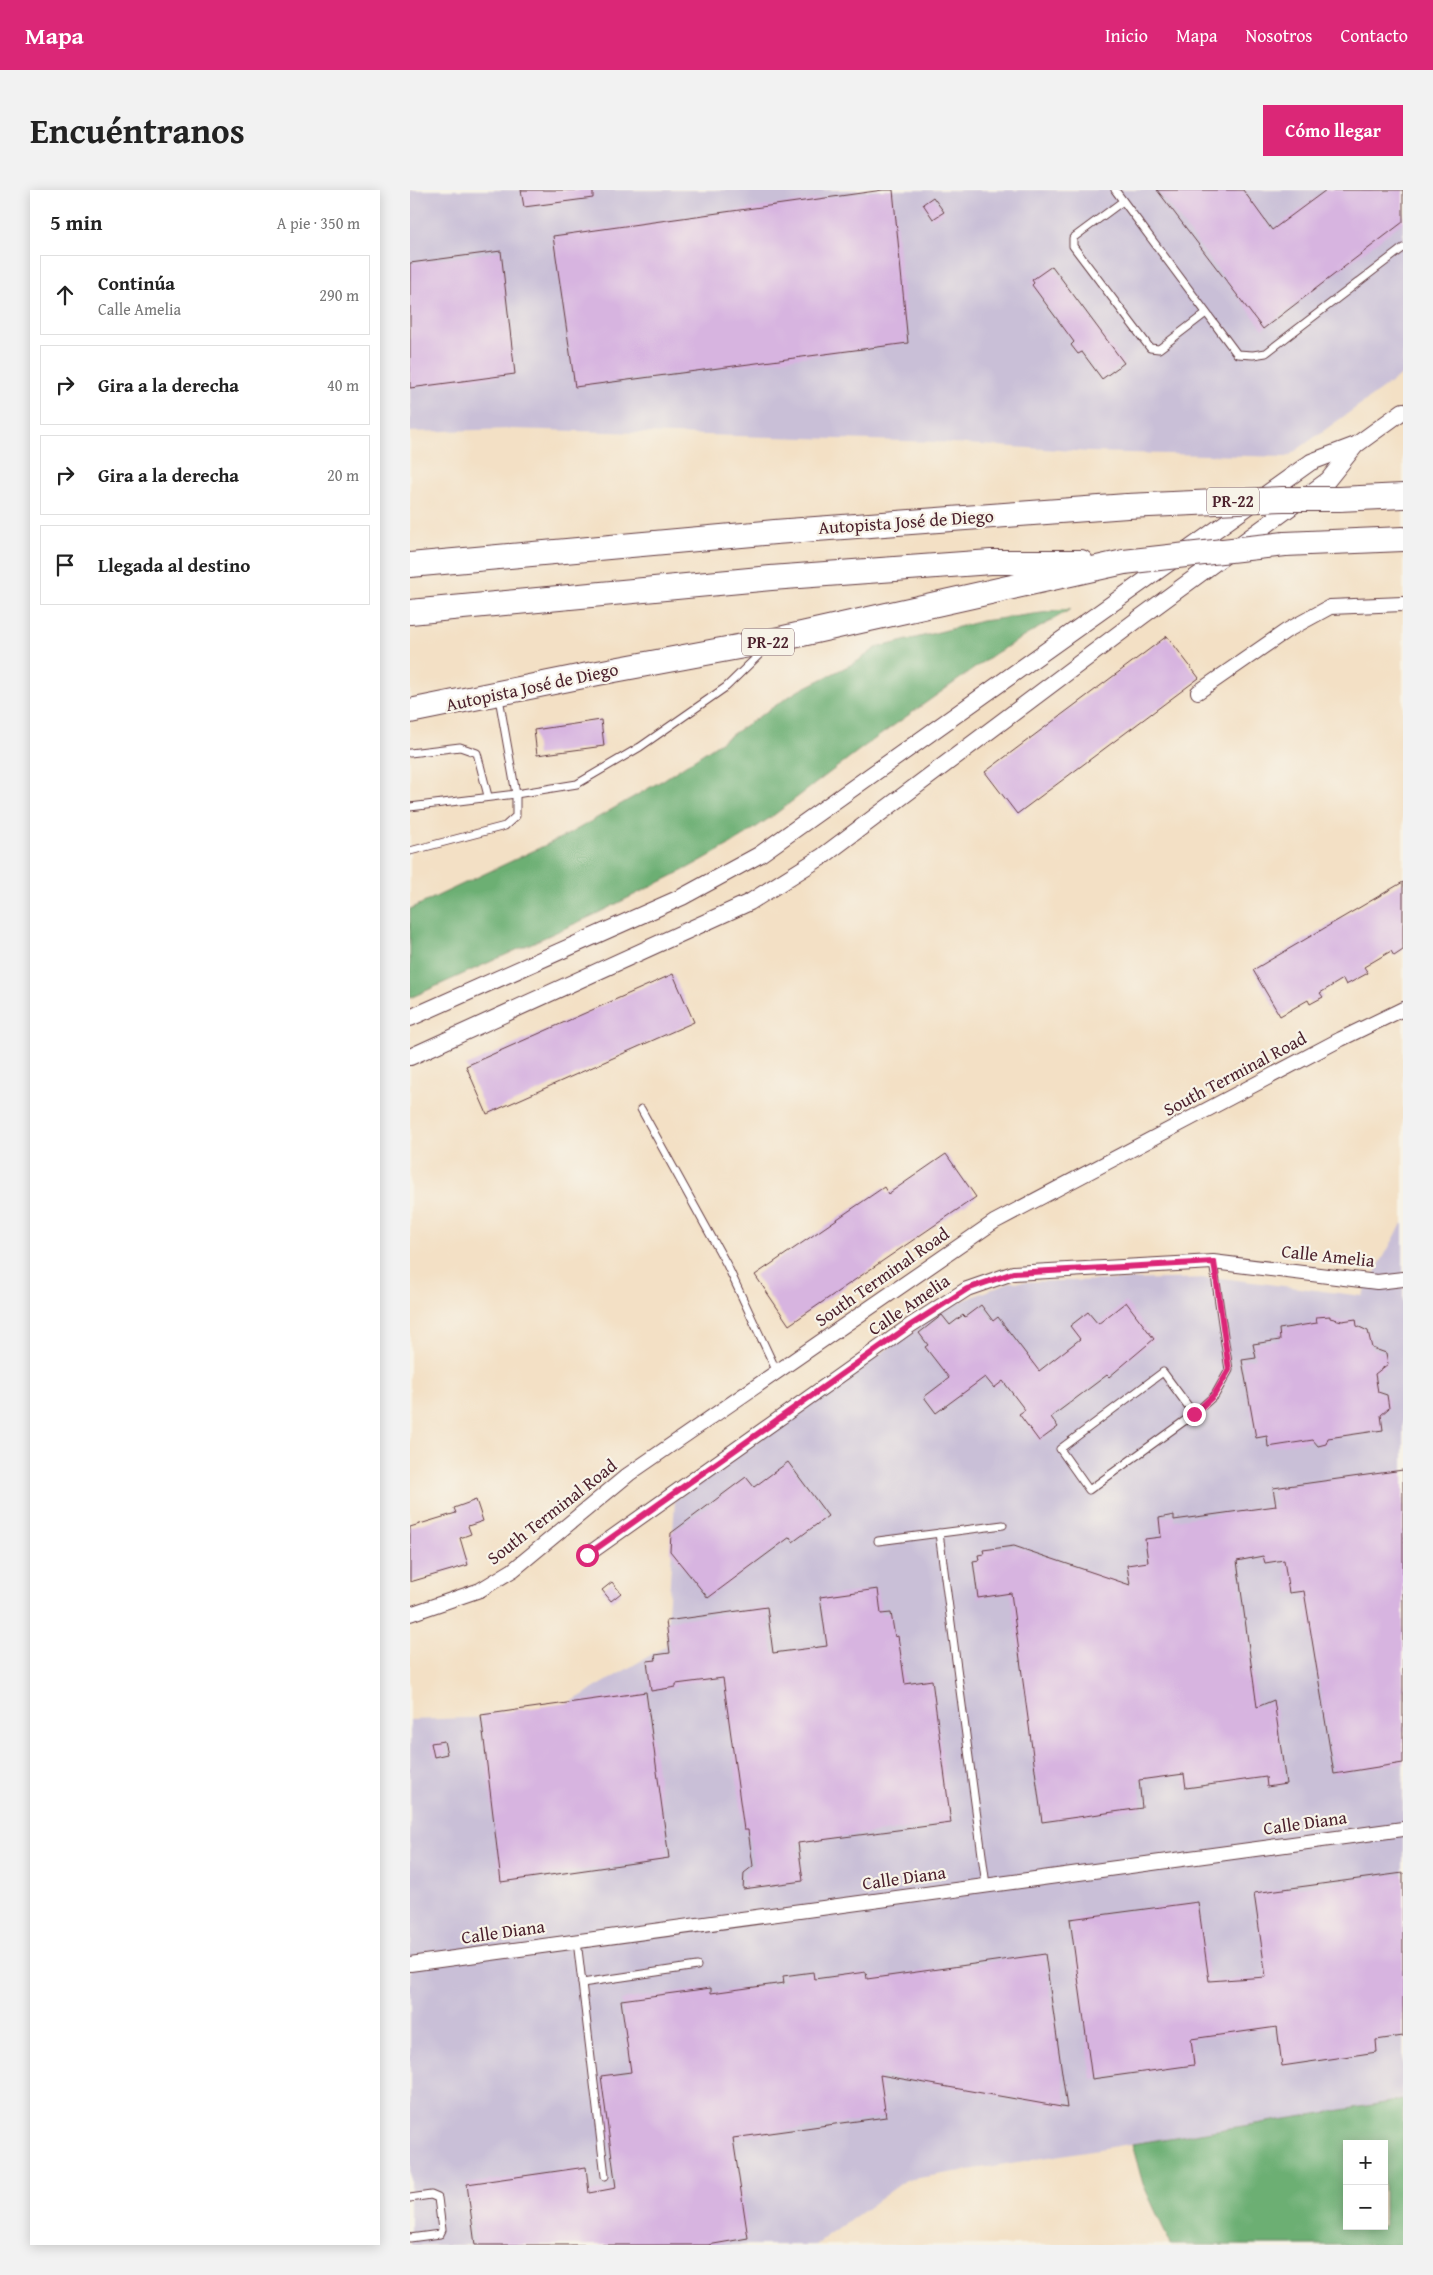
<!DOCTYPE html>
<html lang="es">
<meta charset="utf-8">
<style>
body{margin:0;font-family:"Gentium Book Plus",serif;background:#f2f2f2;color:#222}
.controls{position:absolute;right:15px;bottom:15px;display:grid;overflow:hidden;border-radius:0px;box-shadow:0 2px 12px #0003}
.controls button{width:45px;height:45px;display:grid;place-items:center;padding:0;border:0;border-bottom:1px solid #e0e0e0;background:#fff;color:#222;font:25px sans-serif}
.stop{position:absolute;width:15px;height:15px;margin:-11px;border:4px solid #db2777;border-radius:50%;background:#fff}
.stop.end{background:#db2777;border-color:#fff;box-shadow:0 1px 5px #0008}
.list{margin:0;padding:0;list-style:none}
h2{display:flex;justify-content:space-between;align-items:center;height:65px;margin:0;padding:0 20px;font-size:21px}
h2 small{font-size:16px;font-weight:400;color:#767676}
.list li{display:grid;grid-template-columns:32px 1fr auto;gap:15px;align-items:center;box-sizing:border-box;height:80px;margin:0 10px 10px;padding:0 10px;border:1px solid #e0e0e0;border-radius:0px}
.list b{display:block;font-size:19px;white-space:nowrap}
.list p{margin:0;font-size:16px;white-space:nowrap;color:#767676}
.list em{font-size:16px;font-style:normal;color:#767676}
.icon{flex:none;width:28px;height:28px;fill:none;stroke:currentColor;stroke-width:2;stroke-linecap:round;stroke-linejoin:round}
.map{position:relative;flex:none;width:993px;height:2055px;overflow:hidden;border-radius:0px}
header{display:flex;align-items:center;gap:30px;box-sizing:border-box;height:70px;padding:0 25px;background:#db2777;color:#fff}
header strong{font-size:24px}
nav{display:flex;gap:28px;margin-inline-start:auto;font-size:18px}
.intro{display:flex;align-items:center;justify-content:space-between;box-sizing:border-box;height:120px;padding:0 30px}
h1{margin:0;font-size:35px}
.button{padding:12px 22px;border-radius:0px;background:#db2777;color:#fff;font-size:18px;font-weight:700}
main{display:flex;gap:30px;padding:0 30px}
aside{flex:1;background:#fff;border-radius:0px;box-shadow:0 2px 12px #0003}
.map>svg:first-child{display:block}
.industrial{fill:#c9bfd7}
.forest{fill:#6caf73;stroke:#5b674f;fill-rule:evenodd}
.building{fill:#d7b4e0}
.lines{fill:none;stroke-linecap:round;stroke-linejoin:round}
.service-casing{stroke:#633c42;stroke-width:9}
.minor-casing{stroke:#633c42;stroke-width:16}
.tertiary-casing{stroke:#633c42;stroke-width:18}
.motorway-casing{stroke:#633c42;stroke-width:26}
.service{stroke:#fff;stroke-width:7}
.minor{stroke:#fff;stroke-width:14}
.tertiary{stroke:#fff;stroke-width:16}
.motorway{stroke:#fff;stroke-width:24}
.motorway-bridge-casing{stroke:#633c42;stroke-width:26;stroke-linecap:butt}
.motorway-bridge{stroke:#fff;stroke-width:24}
.route{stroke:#db2777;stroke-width:6}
.labels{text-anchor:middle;stroke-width:4.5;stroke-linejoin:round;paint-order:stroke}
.shield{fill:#f7f3e8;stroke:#7e5f64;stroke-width:1}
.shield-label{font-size:16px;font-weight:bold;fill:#4a1f2b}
.street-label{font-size:18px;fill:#4a1f2b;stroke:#f7f3e8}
</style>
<header>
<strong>Mapa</strong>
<nav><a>Inicio</a><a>Mapa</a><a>Nosotros</a><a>Contacto</a></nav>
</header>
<div class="intro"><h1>Encuéntranos</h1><a class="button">Cómo llegar</a></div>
<main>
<aside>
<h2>5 min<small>A pie · 350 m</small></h2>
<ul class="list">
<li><svg class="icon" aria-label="ahead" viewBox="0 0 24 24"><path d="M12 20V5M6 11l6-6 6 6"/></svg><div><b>Continúa</b><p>Calle Amelia</p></div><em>290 m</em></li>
<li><svg class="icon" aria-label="right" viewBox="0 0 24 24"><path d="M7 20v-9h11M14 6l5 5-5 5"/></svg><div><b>Gira a la derecha</b></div><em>40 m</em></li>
<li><svg class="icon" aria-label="right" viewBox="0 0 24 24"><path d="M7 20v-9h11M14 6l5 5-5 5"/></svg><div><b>Gira a la derecha</b></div><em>20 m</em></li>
<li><svg class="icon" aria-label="arrive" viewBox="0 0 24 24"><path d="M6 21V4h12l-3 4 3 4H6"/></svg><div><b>Llegada al destino</b></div></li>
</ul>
</aside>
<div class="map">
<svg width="993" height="2055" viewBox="0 0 993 2055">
<rect width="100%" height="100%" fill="#f7f3e8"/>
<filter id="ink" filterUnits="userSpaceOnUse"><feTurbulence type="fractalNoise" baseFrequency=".02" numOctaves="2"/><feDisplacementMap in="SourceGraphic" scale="10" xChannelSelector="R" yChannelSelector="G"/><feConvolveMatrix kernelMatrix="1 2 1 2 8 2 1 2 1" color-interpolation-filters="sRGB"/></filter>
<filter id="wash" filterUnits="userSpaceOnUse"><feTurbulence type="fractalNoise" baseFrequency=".0096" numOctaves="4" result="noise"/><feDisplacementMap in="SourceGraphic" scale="20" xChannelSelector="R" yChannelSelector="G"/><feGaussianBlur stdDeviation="1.12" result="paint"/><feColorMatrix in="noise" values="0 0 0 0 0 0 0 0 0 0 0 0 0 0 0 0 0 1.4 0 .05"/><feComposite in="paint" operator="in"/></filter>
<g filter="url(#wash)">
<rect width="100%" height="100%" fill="#f3e0c5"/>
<g class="industrial">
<path d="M0,0H993V184L877,267L680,262L526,252L102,239L0,242Z"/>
<path d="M993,1032V1910L496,1990L406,2055H0V1530L139,1525L256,1456L265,1310L535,1118L600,1092L811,1088L952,1106Z"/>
</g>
<g class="forest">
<path d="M661,419L586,463L452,558L364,625L326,651L278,678L184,725L0,808V719L159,644L253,590L386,502L448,471L466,458L572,431Z"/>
<path d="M993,1910V2055H761L733,1994L722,1954ZM937,1954H974V2036H937Z"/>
</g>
<g id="blocks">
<g class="building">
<path d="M111,0H183V8L114,17Z"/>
<path d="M473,0H483L498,153L165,197L143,46Z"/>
<path d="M747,0H833L862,40L916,0H993V32L853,139Z"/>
<path d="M523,7L534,22L523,29L513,14Z"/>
<path d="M91,61L105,184L0,198V73Z"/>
<path d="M642,76L714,173L692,189L672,162L668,164L661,155L664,152L622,95L624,93L622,90Z"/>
<path d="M757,446L789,488L607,624L575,582Z"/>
<path d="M191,530L194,556L127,565L124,540Z"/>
<path d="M993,692V760L984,766L981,761L954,777L958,783L936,795L933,789L910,803L913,807L900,814L898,810L870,826L843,780Z"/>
<path d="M263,784L284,832L77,924L56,876Z"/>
<path d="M536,964L566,1007L379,1135L345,1085L474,997L478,1004Z"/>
<path d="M716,1112L744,1149L699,1187L697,1185L641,1227L648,1237L629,1251L609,1224L615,1220L593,1191L584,1198L575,1187L526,1223L514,1207L539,1188L515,1157L518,1155L509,1143L532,1125L540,1135L553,1125L555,1127L571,1115L583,1131L588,1127L629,1181L670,1149L660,1136L678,1122L688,1134Z"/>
<path d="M920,1126V1128L932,1131L946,1129L947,1136L958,1141L962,1158L976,1163L978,1174L965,1184L968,1202L977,1205L979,1218L971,1225L973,1240L918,1248L916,1254L908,1256L903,1250L858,1257L857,1246L846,1248L832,1170L846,1168L843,1154L870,1150L869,1139L907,1133L906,1127Z"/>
<path d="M378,1272L418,1326L383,1352L380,1347L298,1408L260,1361L261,1343L336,1287L344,1297Z"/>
<path d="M993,1280V1573L924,1584L894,1401L879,1403L874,1370L855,1373L853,1366L827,1371L847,1517L864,1510L876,1594L857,1597L856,1587L776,1598L774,1584L729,1590L732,1618L632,1632L601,1403L568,1408L563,1371L569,1370L568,1365L574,1364L573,1360L604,1356L720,1395L717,1375L738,1372L735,1349L751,1347L749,1328L764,1325V1330L866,1316L863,1298Z"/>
<path d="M66,1310L73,1331L58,1336L61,1344L50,1348L58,1375L0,1392V1337L46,1323L44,1318Z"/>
<path d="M202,1392L211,1403L201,1411L192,1400Z"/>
<path d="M468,1399L471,1424L481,1423L485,1447L488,1446L495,1494L522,1490L541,1633L388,1653L393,1691L333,1699L334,1683L343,1676L338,1640H334L313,1488L266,1494V1497L241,1501L237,1471L246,1470L245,1465L260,1463L256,1431L357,1417L363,1463L417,1456L410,1407Z"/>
<path d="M236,1502L259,1668L91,1692L71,1525Z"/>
<path d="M34,1551L37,1564L24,1567L21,1553Z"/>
<path d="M993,1683V1846L966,1850L967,1862L872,1876L867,1837L781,1849L784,1875L682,1889L660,1729L788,1712L799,1791L856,1787L844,1703Z"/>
<path d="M635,1764L657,1918L470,1885L476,1927L323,1948L338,2048L298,2055H65L57,1994L176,1977L179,2003L206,1998L191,1886L221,1882L211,1810L301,1798V1803L374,1793L373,1786L403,1782L404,1789L456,1782L457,1789Z"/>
</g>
</g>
</g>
<g filter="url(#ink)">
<use href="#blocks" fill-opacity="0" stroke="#633c42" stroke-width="1"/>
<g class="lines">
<defs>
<g id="service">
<path d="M705,0L827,164L843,165L856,163L993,58"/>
<path d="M713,11L663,48V56L740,158L749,159L796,123"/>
<path d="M89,508L106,604L167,594L230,557L316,497L355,459"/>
<path d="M0,563L50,557L67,563L78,606"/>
<path d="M0,617L106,604V626L95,636L0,661"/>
<path d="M231,919L317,1075L367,1182"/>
<path d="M784,1224L753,1182L650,1259L679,1300L784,1224L805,1205L819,1180L803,1072"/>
<path d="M529,1343L576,1695"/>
<path d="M468,1351L593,1335"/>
<path d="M167,1751L195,1986"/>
<path d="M172,1793L287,1776"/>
<path d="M0,2008L21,2005L28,2008L32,2040L30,2044L0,2048"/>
</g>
<g id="minor">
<path d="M788,502L876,441L920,417L993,414"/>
<path d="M177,1365L501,1135L557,1099L603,1083L803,1072L967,1092L993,1089"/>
<path d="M0,1424L70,1400L103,1380L219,1284L584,1032L931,849L993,819"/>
<path d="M0,1774L993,1639"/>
</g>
<g id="tertiary">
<path d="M0,828L272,707L349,665L901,272L946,255L993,221"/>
<path d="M0,867L340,712L413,666L731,427L918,290L946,255"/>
</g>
<g id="motorway">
<path d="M929,309L993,306"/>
<path d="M875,354L993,349"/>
<path d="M0,375L365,342L717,316"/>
<path d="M0,422L361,388L581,372H671"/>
<path d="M0,521L188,483L365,450L714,372"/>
</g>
</defs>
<use href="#service" class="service-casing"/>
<use href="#minor" class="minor-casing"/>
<use href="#tertiary" class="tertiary-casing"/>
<use href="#motorway" class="motorway-casing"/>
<use href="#service" class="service"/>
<use href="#minor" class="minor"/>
<use href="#tertiary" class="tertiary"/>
<use href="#motorway" class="motorway"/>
<defs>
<g id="motorway-bridge">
<path d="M717,316L873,309H929"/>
<path d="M714,372L875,354"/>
</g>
</defs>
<use href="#motorway-bridge" class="motorway-bridge-casing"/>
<use href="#motorway-bridge" class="motorway-bridge"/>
</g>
</g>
<g class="lines" filter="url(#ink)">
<path class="route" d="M177,1365L501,1135L557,1099L603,1083L804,1072L819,1180L804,1205L784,1224"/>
</g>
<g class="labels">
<g class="shield">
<rect x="797" y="297.5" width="52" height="27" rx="4"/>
<rect x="332" y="438.5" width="52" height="27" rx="4"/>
</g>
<g class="shield-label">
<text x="823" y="317">PR-22</text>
<text x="358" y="458">PR-22</text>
</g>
<g class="street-label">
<text transform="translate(496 332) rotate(-4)" y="6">Autopista José de Diego</text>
<text transform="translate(122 497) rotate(-12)" y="6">Autopista José de Diego</text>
<text transform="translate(825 884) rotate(-28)" y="6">South Terminal Road</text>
<text transform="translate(918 1066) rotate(6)" y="6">Calle Amelia</text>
<text transform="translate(472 1087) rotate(-35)" y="6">South Terminal Road</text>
<text transform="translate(499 1115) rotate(-34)" y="6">Calle Amelia</text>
<text transform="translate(142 1322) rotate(-38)" y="6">South Terminal Road</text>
<text transform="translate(895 1633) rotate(-8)" y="6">Calle Diana</text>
<text transform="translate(494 1688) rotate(-8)" y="6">Calle Diana</text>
<text transform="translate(93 1742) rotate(-8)" y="6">Calle Diana</text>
</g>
</g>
</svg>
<div class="controls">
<button>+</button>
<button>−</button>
</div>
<div class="stop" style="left:177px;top:1365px"></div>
<div class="stop end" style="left:784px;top:1224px"></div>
</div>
</main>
